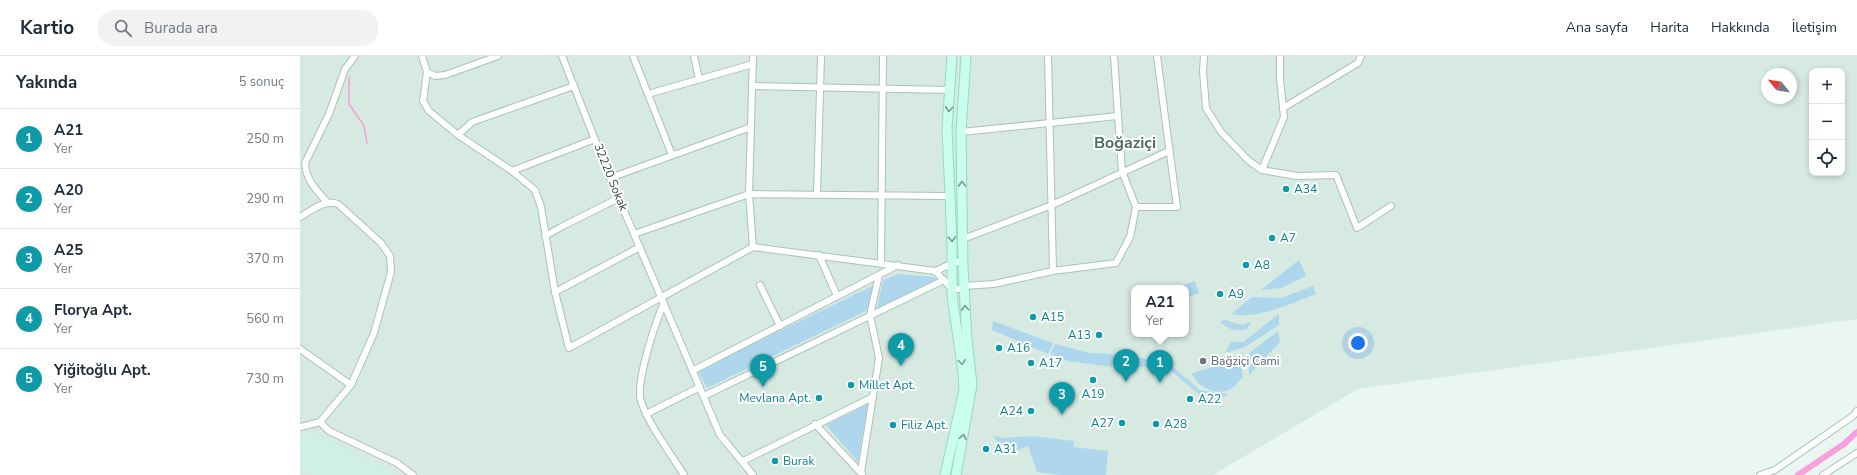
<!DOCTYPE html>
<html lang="tr">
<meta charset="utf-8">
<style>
body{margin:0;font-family:"Nunito Sans",sans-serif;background:#f2f2f3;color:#1f2937}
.controls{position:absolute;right:12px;top:12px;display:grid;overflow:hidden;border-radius:8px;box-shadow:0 2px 6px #0003}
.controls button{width:36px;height:36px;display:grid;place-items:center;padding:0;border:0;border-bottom:1px solid #e0e1e3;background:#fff;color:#1f2937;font:20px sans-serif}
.compass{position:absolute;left:1461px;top:12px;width:36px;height:36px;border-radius:50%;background:#fff;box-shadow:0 2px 6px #0003;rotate:300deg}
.you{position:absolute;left:1058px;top:287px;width:14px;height:14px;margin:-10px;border:3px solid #fff;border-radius:50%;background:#1a73e8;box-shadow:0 0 0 6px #1a73e833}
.badge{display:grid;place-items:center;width:26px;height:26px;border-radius:50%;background:#1b892e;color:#fff;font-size:13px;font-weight:700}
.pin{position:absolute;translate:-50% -33px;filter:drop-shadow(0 1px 2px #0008)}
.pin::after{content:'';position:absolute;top:21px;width:14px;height:12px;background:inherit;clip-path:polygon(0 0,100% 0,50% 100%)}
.popup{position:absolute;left:831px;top:229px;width:58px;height:52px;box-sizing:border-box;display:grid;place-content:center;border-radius:8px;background:#fff;filter:drop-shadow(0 1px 3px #0005);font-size:13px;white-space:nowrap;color:#747a83}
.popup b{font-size:15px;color:#1f2937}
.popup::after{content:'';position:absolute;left:50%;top:100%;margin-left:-8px;border:8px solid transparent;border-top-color:#fff}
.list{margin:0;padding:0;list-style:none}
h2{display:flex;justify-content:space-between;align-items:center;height:52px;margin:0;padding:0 16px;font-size:17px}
h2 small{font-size:13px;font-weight:400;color:#747a83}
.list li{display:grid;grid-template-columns:26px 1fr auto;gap:12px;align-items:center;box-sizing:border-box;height:60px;padding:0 16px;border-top:1px solid #e0e1e3}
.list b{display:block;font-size:15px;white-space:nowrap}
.list p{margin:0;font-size:13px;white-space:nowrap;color:#747a83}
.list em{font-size:13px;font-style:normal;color:#747a83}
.icon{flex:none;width:22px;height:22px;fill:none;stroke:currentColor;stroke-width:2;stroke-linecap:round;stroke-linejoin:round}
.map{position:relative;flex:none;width:1557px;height:419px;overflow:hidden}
header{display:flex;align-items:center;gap:24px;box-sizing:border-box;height:56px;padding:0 20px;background:#fff;border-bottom:1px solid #e0e1e3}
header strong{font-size:19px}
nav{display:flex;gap:22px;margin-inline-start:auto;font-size:14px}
.search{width:280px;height:36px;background:#f2f2f3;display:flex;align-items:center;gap:10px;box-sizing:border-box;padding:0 14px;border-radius:16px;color:#747a83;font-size:15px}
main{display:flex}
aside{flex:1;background:#fff}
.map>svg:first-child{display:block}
.residential{fill:#d6eae2;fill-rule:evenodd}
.education{fill:#d1f0e4}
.green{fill:#aed7ee}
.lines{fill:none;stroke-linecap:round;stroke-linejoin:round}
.stream{stroke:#f8a0dc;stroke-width:1.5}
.canal{stroke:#f8a0dc;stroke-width:6}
.minor-casing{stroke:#aac2b7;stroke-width:8}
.secondary-casing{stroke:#94dac1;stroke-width:11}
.minor{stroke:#fff;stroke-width:6}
.secondary{stroke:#caffed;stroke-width:9}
.oneway{stroke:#799b8e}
.culture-dot{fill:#0f9aa8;stroke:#fff;stroke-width:1.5}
.worship-dot{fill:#6b7280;stroke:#fff;stroke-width:1.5}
.labels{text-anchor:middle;stroke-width:4;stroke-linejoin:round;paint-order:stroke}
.street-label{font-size:12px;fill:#364a40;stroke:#fff}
.culture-label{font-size:12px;fill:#0d838f;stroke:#fff;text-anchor:start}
.worship-label{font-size:12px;fill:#5b616d;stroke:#fff;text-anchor:start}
.district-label{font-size:16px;font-weight:bold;fill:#4c6e5d;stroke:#fff}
</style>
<header>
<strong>Kartio</strong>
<div class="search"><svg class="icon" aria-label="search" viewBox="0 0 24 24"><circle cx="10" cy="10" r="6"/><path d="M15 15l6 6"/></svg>Burada ara</div>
<nav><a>Ana sayfa</a><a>Harita</a><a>Hakkında</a><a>İletişim</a></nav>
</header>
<main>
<aside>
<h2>Yakında<small>5 sonuç</small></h2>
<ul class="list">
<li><span class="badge" style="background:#0f9aa8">1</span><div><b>A21</b><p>Yer</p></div><em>250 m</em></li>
<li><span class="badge" style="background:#0f9aa8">2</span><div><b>A20</b><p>Yer</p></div><em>290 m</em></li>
<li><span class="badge" style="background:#0f9aa8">3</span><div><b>A25</b><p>Yer</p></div><em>370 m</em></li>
<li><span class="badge" style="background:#0f9aa8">4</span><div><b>Florya Apt.</b><p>Yer</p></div><em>560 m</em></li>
<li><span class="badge" style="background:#0f9aa8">5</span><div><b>Yiğitoğlu Apt.</b><p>Yer</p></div><em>730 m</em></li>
</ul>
</aside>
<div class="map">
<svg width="1557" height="419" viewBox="0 0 1557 419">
<rect width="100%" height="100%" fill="#e9f6f1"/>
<path class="residential" d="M0,0H1557V263L1058,333L913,419H0ZM1512,15H1542V117H1512ZM1467,18H1491V42H1467ZM834,232H886V278H834Z"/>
<path class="education" d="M10,375L99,419H12L0,413V384L4,378Z"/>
<g class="green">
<path d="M999,204L1006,220L981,232L961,234Z"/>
<path d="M599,218L634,221L637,224L577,253L583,224Z"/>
<path d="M895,225L899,237L886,242V232H875Z"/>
<path d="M574,229L568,254L407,332L398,315Z"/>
<path d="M1013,230L1016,238C993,247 955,264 931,258L952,241L981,242Z"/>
<path d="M979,258V269L945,291L925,297L931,286H943Z"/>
<path d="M924,264L943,269L952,265L947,273C935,276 930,274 920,266Z"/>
<path d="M693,265L753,287L748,298L692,274Z"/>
<path d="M978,275L980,286L949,319L948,298Z"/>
<path d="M755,288L790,297L813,298L812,311L768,305L750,298Z"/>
<path d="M816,298L867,306L900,334L928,338L915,347L908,346L870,314L864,311H814Z"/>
<path d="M934,301L940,302L943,321C939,325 934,332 929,334C916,340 895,330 892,317L916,310Z"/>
<path d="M568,348L558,406L526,369Z"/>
<path d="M693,380L704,382L732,380L774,385L773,391L808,395L806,419H759L737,416L728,390L707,399Z"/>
</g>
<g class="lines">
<path class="stream" d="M49,21V48L64,70L67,87"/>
<path class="canal" d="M1498,419L1544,388L1557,376"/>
<defs>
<g id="minor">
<path d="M122,0L127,16L123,45L129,55L158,79L212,115L235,134L241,151L255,236L269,292L453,191L635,215L652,233H664"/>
<path d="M262,0L310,122L420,379L453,419"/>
<path d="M333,0L372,99"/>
<path d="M394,0L399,23"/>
<path d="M453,0L449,138L453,191"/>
<path d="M748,0L753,215"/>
<path d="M904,0L903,15L906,52L921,76L949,105L962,114L997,120L1036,119L1057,172L1091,150"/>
<path d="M127,16L135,20L145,19L198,0"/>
<path d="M453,30L650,34"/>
<path d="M348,38L453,8"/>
<path d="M983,52L1058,7L1061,0"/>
<path d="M818,60L822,115L836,151H877L857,0"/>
<path d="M661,76L818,60L814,0"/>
<path d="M158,79L172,66L274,30"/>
<path d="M962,114L984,61L980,23V0"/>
<path d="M212,115L295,83"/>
<path d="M310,122L451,71"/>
<path d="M517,138L521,0"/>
<path d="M27,146C16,134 6,124 5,107L29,58L45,13L55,0"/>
<path d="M0,161C12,154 25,143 38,148L81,187L90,200L91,216L74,277L51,329L20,366L0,371"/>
<path d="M334,178L449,138L649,140"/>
<path d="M245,180L263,170L319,142"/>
<path d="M663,183L752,149L869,95"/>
<path d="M519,199L537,240"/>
<path d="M581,207L583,0"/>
<path d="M635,215C646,211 651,206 663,205"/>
<path d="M460,229L480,270"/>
<path d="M664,230L694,228L753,215L816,207L830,181L836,151"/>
<path d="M255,236L340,191"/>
<path d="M364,247C356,265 335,327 341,345C348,368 371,398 384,419"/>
<path d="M0,293L51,329"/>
<path d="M392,315L598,209"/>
<path d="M404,340L644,224"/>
<path d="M346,358L400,331"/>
<path d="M20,366L29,375L97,407L113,419"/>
<path d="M515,368L562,418"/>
<path d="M443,405L573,341"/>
<path d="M561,416L579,302L570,259L579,219"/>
<path d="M1460,419L1475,414L1553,360L1557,355"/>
<path d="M1523,419L1557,397"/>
</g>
<g id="secondary">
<path d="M645,419L664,334L663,316L652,240V186L647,72L652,0"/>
<path d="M656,419L672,329L667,283L663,213L661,76L666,0"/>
</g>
</defs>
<use href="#minor" class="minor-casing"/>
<use href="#secondary" class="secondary-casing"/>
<use href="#minor" class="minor"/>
<use href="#secondary" class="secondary"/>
</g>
<defs><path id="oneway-chevron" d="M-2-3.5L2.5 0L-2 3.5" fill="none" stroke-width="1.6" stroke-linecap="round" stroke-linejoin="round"/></defs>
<g class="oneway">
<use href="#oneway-chevron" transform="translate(649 53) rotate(94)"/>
<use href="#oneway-chevron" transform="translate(662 128) rotate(-91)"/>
<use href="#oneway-chevron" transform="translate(652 183) rotate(87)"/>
<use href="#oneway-chevron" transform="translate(665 252) rotate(-94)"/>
<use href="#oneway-chevron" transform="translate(662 306) rotate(82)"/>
<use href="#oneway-chevron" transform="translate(663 381) rotate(-79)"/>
</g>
<g class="culture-dot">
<circle cx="986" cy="133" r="4"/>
<circle cx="972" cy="182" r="4"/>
<circle cx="946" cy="209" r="4"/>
<circle cx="920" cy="238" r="4"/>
<circle cx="733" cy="261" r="4"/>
<circle cx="799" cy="279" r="4"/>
<circle cx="699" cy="292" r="4"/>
<circle cx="731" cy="307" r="4"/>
<circle cx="793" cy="324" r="4"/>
<circle cx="551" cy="329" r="4"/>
<circle cx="519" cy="342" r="4"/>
<circle cx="890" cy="343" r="4"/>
<circle cx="731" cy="355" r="4"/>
<circle cx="822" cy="367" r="4"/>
<circle cx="856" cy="368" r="4"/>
<circle cx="593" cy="369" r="4"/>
<circle cx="686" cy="393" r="4"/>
<circle cx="475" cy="405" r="4"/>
</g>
<circle class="worship-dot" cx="903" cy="305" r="4"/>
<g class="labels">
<g class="street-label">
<text transform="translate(311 121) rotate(68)" y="4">32220 Sokak</text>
</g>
<g class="culture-label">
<text x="994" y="137">A34</text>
<text x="980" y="186">A7</text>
<text x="954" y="213">A8</text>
<text x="928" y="242">A9</text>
<text x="741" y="265">A15</text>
<text x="791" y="283" text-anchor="end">A13</text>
<text x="707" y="296">A16</text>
<text x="739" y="311">A17</text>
<text x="559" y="333">Millet Apt.</text>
<text x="793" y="342" text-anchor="middle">A19</text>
<text x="511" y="346" text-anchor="end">Mevlana Apt.</text>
<text x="898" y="347">A22</text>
<text x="723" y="359" text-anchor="end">A24</text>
<text x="814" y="371" text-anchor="end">A27</text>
<text x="864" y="372">A28</text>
<text x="601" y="373">Filiz Apt.</text>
<text x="694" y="397">A31</text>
<text x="483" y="409">Burak</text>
</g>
<g class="worship-label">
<text x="911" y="309">Bağziçi Cami</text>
</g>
<g class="district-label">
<text x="825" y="92">Boğaziçi</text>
</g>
</g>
</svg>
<div class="controls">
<button>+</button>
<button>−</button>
<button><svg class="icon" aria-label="locate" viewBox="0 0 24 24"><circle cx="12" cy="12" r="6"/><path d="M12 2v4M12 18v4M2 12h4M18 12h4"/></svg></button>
</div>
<svg class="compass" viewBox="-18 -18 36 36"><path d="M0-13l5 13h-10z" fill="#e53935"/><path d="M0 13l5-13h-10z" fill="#747a83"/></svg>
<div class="you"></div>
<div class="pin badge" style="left:860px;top:327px;background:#0f9aa8">1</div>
<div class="popup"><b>A21</b>Yer</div>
<div class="pin badge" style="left:826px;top:326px;background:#0f9aa8">2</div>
<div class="pin badge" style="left:762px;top:359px;background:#0f9aa8">3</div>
<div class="pin badge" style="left:601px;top:310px;background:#0f9aa8">4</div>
<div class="pin badge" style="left:463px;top:331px;background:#0f9aa8">5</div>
</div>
</main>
